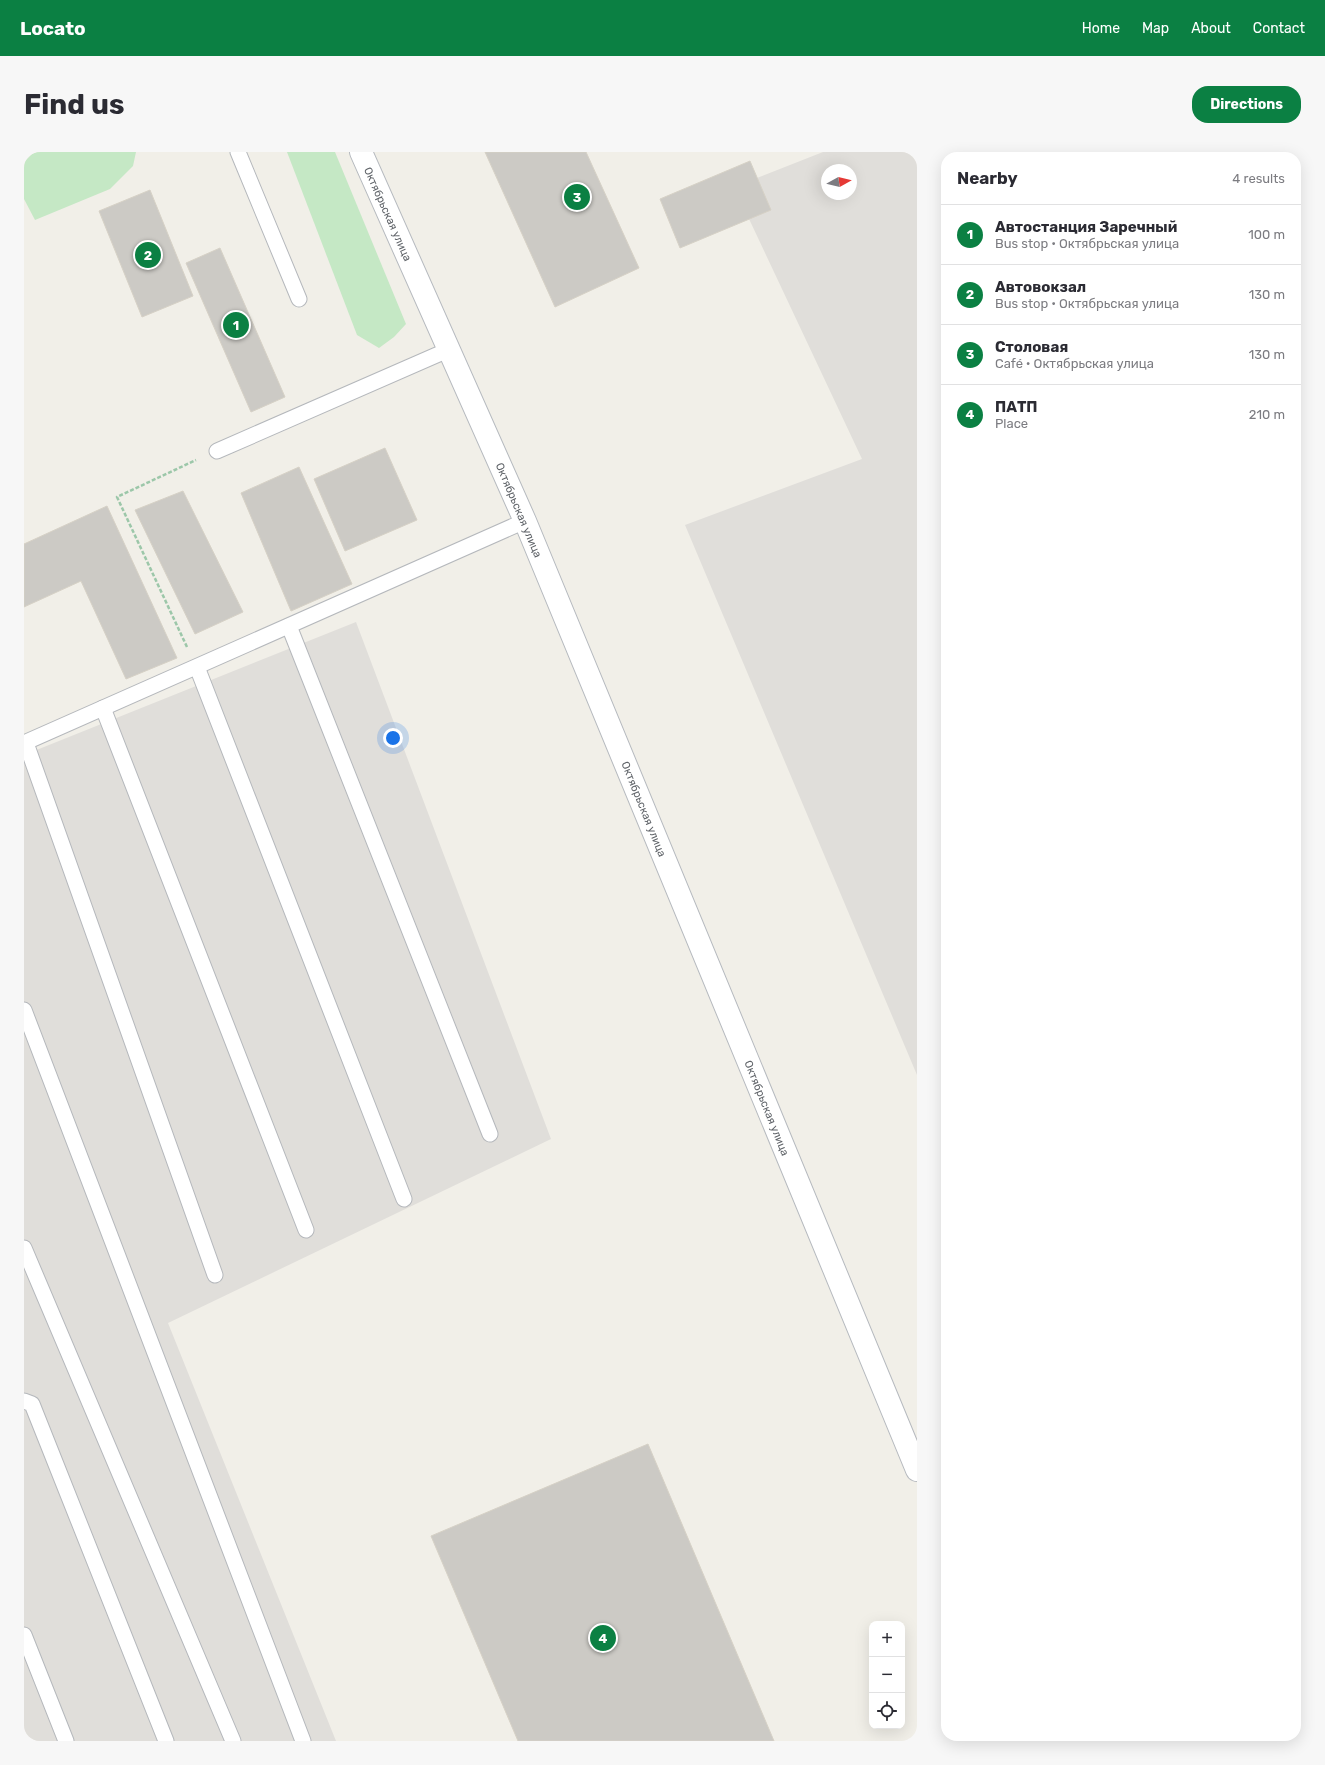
<!DOCTYPE html>
<meta charset="utf-8">
<style>
body{margin:0;font-family:Rubik,sans-serif;background:#f7f7f7;color:#2b2b33}
.controls{position:absolute;right:12px;bottom:12px;display:grid;overflow:hidden;border-radius:8px;box-shadow:0 4px 16px #0002}
.controls button{width:36px;height:36px;display:grid;place-items:center;padding:0;border:0;border-bottom:1px solid #e1e1e2;background:#fff;color:#2b2b33;font:20px sans-serif}
.compass{position:absolute;left:797px;top:12px;width:36px;height:36px;border-radius:50%;background:#fff;box-shadow:0 4px 16px #0002;rotate:82deg}
.you{position:absolute;left:369px;top:586px;width:14px;height:14px;margin:-10px;border:3px solid #fff;border-radius:50%;background:#1a73e8;box-shadow:0 0 0 6px #1a73e833}
.badge{display:grid;place-items:center;width:26px;height:26px;border-radius:50%;background:#0b8043;color:#fff;font-size:13px;font-weight:700}
.pin{position:absolute;translate:-50% -50%;border:2px solid #fff;box-shadow:0 1px 4px #0006}
.list{margin:0;padding:0;list-style:none}
h2{display:flex;justify-content:space-between;align-items:center;height:52px;margin:0;padding:0 16px;font-size:17px}
h2 small{font-size:13px;font-weight:400;color:#7c7c81}
.list li{display:grid;grid-template-columns:26px 1fr auto;gap:12px;align-items:center;box-sizing:border-box;height:60px;padding:0 16px;border-top:1px solid #e1e1e2}
.list b{display:block;font-size:15px;white-space:nowrap}
.list p{margin:0;font-size:13px;white-space:nowrap;color:#7c7c81}
.list em{font-size:13px;font-style:normal;color:#7c7c81}
.icon{flex:none;width:22px;height:22px;fill:none;stroke:currentColor;stroke-width:2;stroke-linecap:round;stroke-linejoin:round}
.map{position:relative;flex:none;width:893px;height:1589px;overflow:hidden;border-radius:16px}
header{display:flex;align-items:center;gap:24px;box-sizing:border-box;height:56px;padding:0 20px;background:#0b8043;color:#fff}
header strong{font-size:19px}
nav{display:flex;gap:22px;margin-inline-start:auto;font-size:14px}
.intro{display:flex;align-items:center;justify-content:space-between;box-sizing:border-box;height:96px;padding:0 24px}
h1{margin:0;font-size:28px}
.button{padding:10px 18px;border-radius:16px;background:#0b8043;color:#fff;font-size:14px;font-weight:700}
main{display:flex;gap:24px;padding:0 24px}
aside{flex:1;background:#fff;border-radius:16px;box-shadow:0 4px 16px #0002}
.map>svg:first-child{display:block}
.industrial{fill:#e0deda;fill-rule:evenodd}
.green{fill:#c5e8c5}
.building{fill:#cccac5;stroke:#d6d1c6}
.lines{fill:none;stroke-linecap:round;stroke-linejoin:round}
.lane-casing{stroke:#b5b8bc;stroke-width:17}
.secondary-casing{stroke:#b6babf;stroke-width:24}
.path{stroke:#9cc7a9;stroke-width:2.5;stroke-dasharray:4 2;stroke-linecap:butt}
.lane{stroke:#fff;stroke-width:15}
.secondary{stroke:#fff;stroke-width:22}
.labels{text-anchor:middle;stroke-width:4;stroke-linejoin:round;paint-order:stroke}
.street-label{font-size:11px;fill:#5f6368;stroke:#fff}
</style>
<header>
<strong>Locato</strong>
<nav><a>Home</a><a>Map</a><a>About</a><a>Contact</a></nav>
</header>
<div class="intro"><h1>Find us</h1><a class="button">Directions</a></div>
<main>
<div class="map">
<svg width="893" height="1589" viewBox="0 0 893 1589">
<rect width="100%" height="100%" fill="#f1efe8"/>
<g class="industrial">
<path d="M799,0H893V923L661,373L838,307L710,35ZM803,18H827V42H803Z"/>
<path d="M332,470L527,987L144,1171L312,1589H0V603Z"/>
</g>
<g class="green">
<path d="M13,0H112L109,14L86,37L11,68L0,47V10L8,2Z"/>
<path d="M263,0H311L382,172L370,185L355,196L333,183Z"/>
</g>
<g class="building">
<path d="M461,0H562L615,116L531,155Z"/>
<path d="M726,9L747,58L656,96L636,47Z"/>
<path d="M126,38L169,144L118,165L75,59Z"/>
<path d="M196,96L261,245L227,260L162,111Z"/>
<path d="M361,296L393,368L321,399L290,327Z"/>
<path d="M275,315L328,432L267,459L217,341Z"/>
<path d="M159,339L219,460L171,482L111,358Z"/>
<path d="M83,354L153,506L102,527L57,429L0,455V392Z"/>
<path d="M624,1292L750,1589H494L407,1384Z"/>
</g>
<g class="lines">
<defs>
<g id="lane">
<path d="M214,0L275,147"/>
<path d="M193,299L424,198"/>
<path d="M265,474L466,982"/>
<path d="M173,515L380,1047"/>
<path d="M79,556L282,1078"/>
<path d="M0,591L501,369"/>
<path d="M2,591L191,1123"/>
<path d="M0,858L279,1589"/>
<path d="M0,1096L209,1589"/>
<path d="M0,1249L8,1252L142,1589"/>
<path d="M0,1483L42,1589"/>
</g>
<path id="secondary" d="M337,0L501,369L893,1318"/>
</defs>
<use href="#lane" class="lane-casing"/>
<use href="#secondary" class="secondary-casing"/>
<path class="path" d="M163,495L93,345L172,308"/>
<use href="#lane" class="lane"/>
<use href="#secondary" class="secondary"/>
</g>
<g class="labels">
<g class="street-label">
<text transform="translate(364 62) rotate(66)" y="4">Октябрьская улица</text>
<text transform="translate(495 358) rotate(67)" y="4">Октябрьская улица</text>
<text transform="translate(620 657) rotate(68)" y="4">Октябрьская улица</text>
<text transform="translate(743 956) rotate(68)" y="4">Октябрьская улица</text>
</g>
</g>
</svg>
<div class="controls">
<button>+</button>
<button>−</button>
<button><svg class="icon" aria-label="locate" viewBox="0 0 24 24"><circle cx="12" cy="12" r="6"/><path d="M12 2v4M12 18v4M2 12h4M18 12h4"/></svg></button>
</div>
<svg class="compass" viewBox="-18 -18 36 36"><path d="M0-13l5 13h-10z" fill="#e53935"/><path d="M0 13l5-13h-10z" fill="#7c7c81"/></svg>
<div class="you"></div>
<div class="pin badge" style="left:212px;top:173px">1</div>
<div class="pin badge" style="left:124px;top:103px">2</div>
<div class="pin badge" style="left:553px;top:45px">3</div>
<div class="pin badge" style="left:579px;top:1486px">4</div>
</div>
<aside>
<h2>Nearby<small>4 results</small></h2>
<ul class="list">
<li><span class="badge">1</span><div><b>Автостанция Заречный</b><p>Bus stop · Октябрьская улица</p></div><em>100 m</em></li>
<li><span class="badge">2</span><div><b>Автовокзал</b><p>Bus stop · Октябрьская улица</p></div><em>130 m</em></li>
<li><span class="badge">3</span><div><b>Столовая</b><p>Café · Октябрьская улица</p></div><em>130 m</em></li>
<li><span class="badge">4</span><div><b>ПАТП</b><p>Place</p></div><em>210 m</em></li>
</ul>
</aside>
</main>
